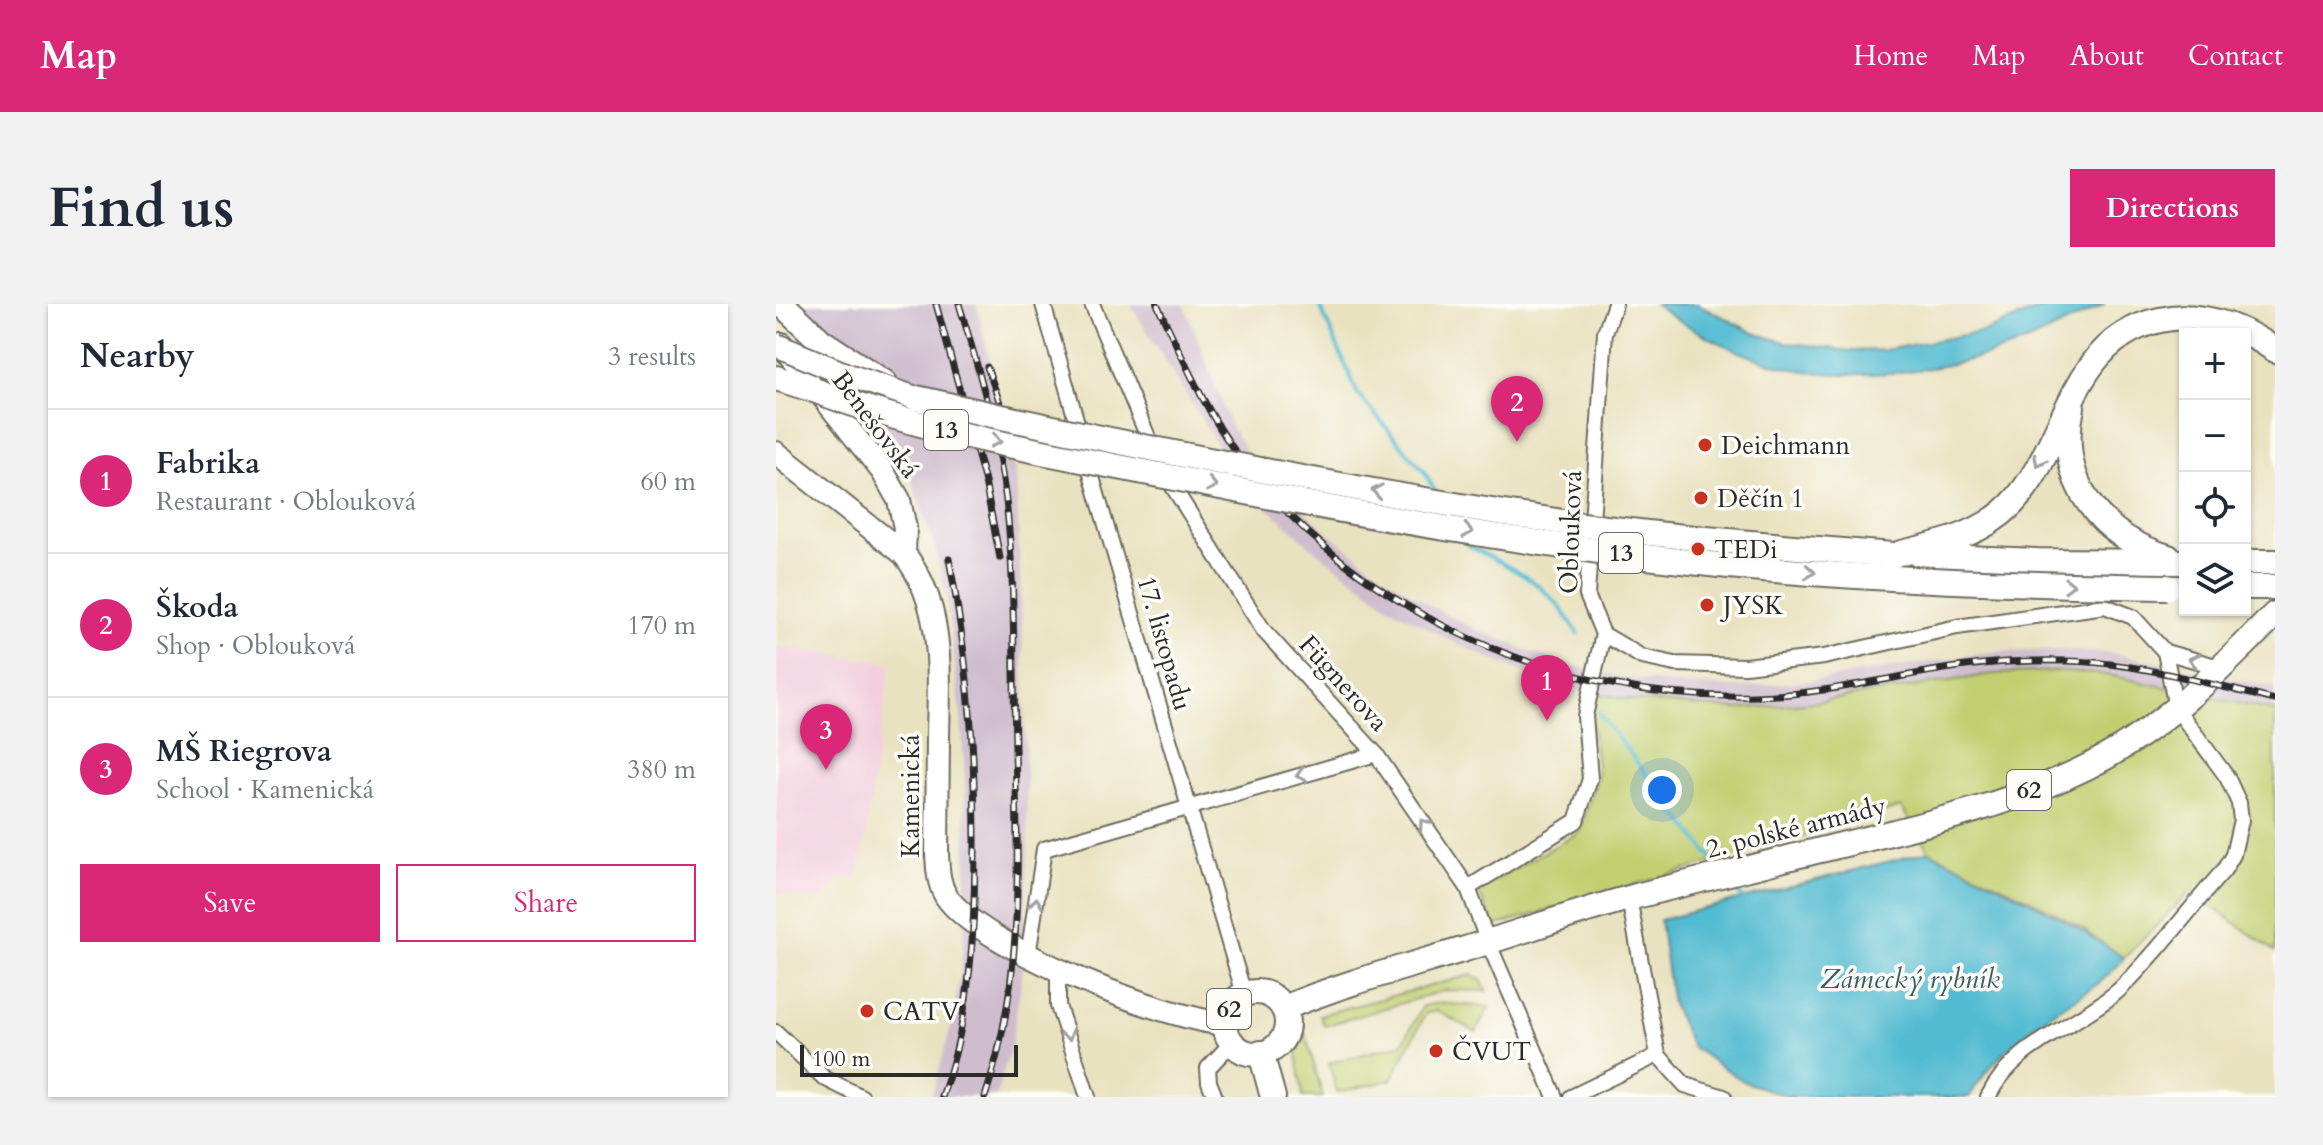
<!DOCTYPE html>
<meta charset="utf-8">
<style>
body{margin:0;font-family:Cardo,serif;background:#f2f2f3;color:#1f2937}
.controls{position:absolute;right:24px;top:24px;display:grid;overflow:hidden;border-radius:0px;box-shadow:0 2px 6px #0004}
.controls button{width:72px;height:72px;display:grid;place-items:center;padding:0;border:0;border-bottom:2px solid #e0e1e3;background:#fff;color:#1f2937;font:40px sans-serif}
.scale{position:absolute;left:24px;bottom:20px;width:218px;box-sizing:border-box;padding-left:8px;border:4px solid #2b2b2b;border-top:0;font-size:22px;line-height:28px;white-space:nowrap;color:#2b2b2b;-webkit-text-stroke:6px #fdfcf7;paint-order:stroke}
.you{position:absolute;left:886px;top:486px;width:28px;height:28px;margin:-20px;border:6px solid #fff;border-radius:50%;background:#1a73e8;box-shadow:0 0 0 12px #1a73e833}
.badge{display:grid;place-items:center;width:52px;height:52px;border-radius:50%;background:#db2777;color:#fff;font-size:26px;font-weight:700}
.pin{position:absolute;translate:-50% -66px;filter:drop-shadow(0 2px 4px #0008)}
.pin::after{content:'';position:absolute;top:42px;width:28px;height:24px;background:inherit;clip-path:polygon(0 0,100% 0,50% 100%)}
.list{margin:0;padding:0;list-style:none}
h2{display:flex;justify-content:space-between;align-items:center;height:104px;margin:0;padding:0 32px;font-size:34px}
h2 small{font-size:26px;font-weight:400;color:#747a83}
.list li{display:grid;grid-template-columns:52px 1fr auto;gap:24px;align-items:center;box-sizing:border-box;height:144px;padding:0 32px;border-top:2px solid #e0e1e3}
.list b{display:block;font-size:30px;white-space:nowrap}
.list p{margin:0;font-size:26px;white-space:nowrap;color:#747a83}
.list em{font-size:26px;font-style:normal;color:#747a83}
.actions{display:flex;gap:16px;padding:24px 32px}
.actions a{flex:1;padding:18px 0;border:2px solid #db2777;border-radius:0px;text-align:center;font-size:28px;color:#db2777}
.actions .main{background:#db2777;color:#fff}
.icon{flex:none;width:44px;height:44px;fill:none;stroke:currentColor;stroke-width:2;stroke-linecap:round;stroke-linejoin:round}
.map{position:relative;flex:none;width:1499px;height:793px;overflow:hidden;border-radius:0px}
header{display:flex;align-items:center;gap:48px;box-sizing:border-box;height:112px;padding:0 40px;background:#db2777;color:#fff}
header strong{font-size:38px}
nav{display:flex;gap:44px;margin-inline-start:auto;font-size:28px}
.intro{display:flex;align-items:center;justify-content:space-between;box-sizing:border-box;height:192px;padding:0 48px}
h1{margin:0;font-size:56px}
.button{padding:20px 36px;border-radius:0px;background:#db2777;color:#fff;font-size:28px;font-weight:700}
main{display:flex;gap:48px;padding:0 48px}
aside{flex:1;background:#fff;border-radius:0px;box-shadow:0 2px 6px #0004}
.map>svg:first-child{display:block}
.built{fill:#f3cfde}
.industrial{fill:#cfbdce}
.green{fill:#c2cf71;stroke:#767d4e;stroke-width:2}
.water{fill:#53bbd1;stroke:#3f737e;stroke-width:2}
.lines{fill:none;stroke-linecap:round;stroke-linejoin:round}
.stream{stroke:#53bbd1;stroke-width:4}
.street-casing{stroke:#6e6b5f;stroke-width:18}
.secondary-casing{stroke:#6e6b5f;stroke-width:26}
.primary-casing{stroke:#6e6b5f;stroke-width:28}
.street{stroke:#fff;stroke-width:14}
.secondary{stroke:#fff;stroke-width:22}
.primary{stroke:#fff;stroke-width:24}
.rail-casing{stroke:#2b2b2b;stroke-width:7}
.rail{stroke:#fdfcf7;stroke-width:4;stroke-dasharray:12;stroke-linecap:butt}
.secondary-bridge-casing{stroke:#6e6b5f;stroke-width:26;stroke-linecap:butt}
.primary-bridge-casing{stroke:#6e6b5f;stroke-width:28;stroke-linecap:butt}
.secondary-bridge{stroke:#fff;stroke-width:22}
.primary-bridge{stroke:#fff;stroke-width:24}
.oneway{stroke:#a0a0a0}
.poi-dot{fill:#c8321e;stroke:#fdfcf7;stroke-width:3}
.labels{text-anchor:middle;stroke-width:7;stroke-linejoin:round;paint-order:stroke}
.shield{fill:#fdfcf7;stroke:#6a6a68;stroke-width:2}
.shield-label{font-size:24px;font-weight:bold;fill:#2b2b2b}
.street-label{font-size:26px;fill:#2b2b2b;stroke:#fdfcf7}
.poi-label{font-size:26px;fill:#2b2b2b;stroke:#fdfcf7;text-anchor:start}
.water-label{font-size:28px;font-style:italic;fill:#395d65;stroke:#fdfcf7}
</style>
<header>
<strong>Map</strong>
<nav><a>Home</a><a>Map</a><a>About</a><a>Contact</a></nav>
</header>
<div class="intro"><h1>Find us</h1><a class="button">Directions</a></div>
<main>
<aside>
<h2>Nearby<small>3 results</small></h2>
<ul class="list">
<li><span class="badge">1</span><div><b>Fabrika</b><p>Restaurant · Oblouková</p></div><em>60 m</em></li>
<li><span class="badge">2</span><div><b>Škoda</b><p>Shop · Oblouková</p></div><em>170 m</em></li>
<li><span class="badge">3</span><div><b>MŠ Riegrova</b><p>School · Kamenická</p></div><em>380 m</em></li>
</ul>
<div class="actions"><a class="main">Save</a><a>Share</a></div>
</aside>
<div class="map">
<svg width="1499" height="793" viewBox="0 0 1499 793">
<rect width="100%" height="100%" fill="#fdfcf7"/>
<filter id="ink" filterUnits="userSpaceOnUse"><feTurbulence type="fractalNoise" baseFrequency=".0125" numOctaves="2"/><feDisplacementMap in="SourceGraphic" scale="16" xChannelSelector="R" yChannelSelector="G"/><feConvolveMatrix kernelMatrix="1 2 1 2 8 2 1 2 1" color-interpolation-filters="sRGB"/></filter>
<filter id="wash" filterUnits="userSpaceOnUse"><feTurbulence type="fractalNoise" baseFrequency=".006" numOctaves="4" result="noise"/><feDisplacementMap in="SourceGraphic" scale="32" xChannelSelector="R" yChannelSelector="G"/><feGaussianBlur stdDeviation="1.8" result="paint"/><feColorMatrix in="noise" values="0 0 0 0 0 0 0 0 0 0 0 0 0 0 0 0 0 1.4 0 .05"/><feComposite in="paint" operator="in"/></filter>
<g filter="url(#wash)">
<rect width="100%" height="100%" fill="#e9e2c0"/>
<path class="built" d="M0,342L115,359L83,573L63,575L47,596L0,589Z"/>
<g class="industrial">
<path d="M12,0H200L240,167L247,350L252,544L248,659L235,743L220,793H155L173,730L185,668L190,599L189,474L185,413L171,295L162,253L133,168L100,115Z"/>
<path d="M354,0H408L455,122L471,148L502,183L555,231L606,271L656,303L695,323L755,348L790,360L844,373L910,381L960,383L1037,377L1215,348L1282,346L1336,349L1499,384V407L1333,371L1282,367L1217,370L1040,398L960,405L908,403L840,394L784,381L747,368L685,342L617,305L541,248L486,199L454,161Z"/>
</g>
<g class="green">
<path d="M1282,367L1333,371L1499,407V648L1415,587L1348,654L1307,625L1259,598L1153,547L1125,503L718,622L702,586L804,528L822,471L812,388L861,397L960,405L1040,398L1217,370Z"/>
<path d="M695,671L705,676L711,687L670,686L548,722L544,711Z"/>
<path d="M663,699L713,703L700,728L661,707L650,709L615,776L561,788L553,759L626,740L647,702Z"/>
<path d="M529,729L547,793H527L521,751Z"/>
</g>
<g class="water">
<path d="M879,0H922L978,29L1009,38L1074,47L1108,46L1210,27L1275,0H1329C1298,15 1267,32 1234,44C1171,66 1096,76 1029,67C980,60 919,30 879,0Z"/>
<path d="M1153,547C1220,580 1286,611 1348,654C1327,681 1304,691 1276,710C1242,732 1214,759 1193,793H1014L969,778L916,743L896,700L884,616Z"/>
</g>
<g class="lines">
<g class="stream">
<path d="M543,0L582,90L648,168L661,190"/>
<path d="M691,238L693,242C742,268 774,279 802,330"/>
<path d="M822,408L943,564"/>
<path d="M953,577L967,595"/>
</g>
</g>
</g>
<g filter="url(#ink)">
<g class="lines">
<defs>
<g id="street">
<path d="M267,0L305,133"/>
<path d="M316,0L385,164L488,327L600,450L692,584L712,638L779,793"/>
<path d="M310,153L468,690"/>
<path d="M827,330L866,353L899,360L969,362L1048,353L1181,323L1329,302L1357,313L1389,348L1400,404L1451,473L1463,499L1465,516L1457,551L1448,566C1413,605 1381,650 1343,686C1300,724 1239,738 1212,793"/>
<path d="M1389,348L1447,364"/>
<path d="M692,584L800,517L814,475L809,412L827,330L811,291L829,29L839,0"/>
<path d="M853,594L882,751"/>
<path d="M252,652L268,545L600,450"/>
<path d="M282,667V702L312,793"/>
<path d="M0,728L48,774L86,793"/>
<path d="M882,751L909,781L948,793"/>
<path d="M439,793L433,778L432,764L447,748L459,741"/>
<path d="M795,793L882,751"/>
</g>
<g id="secondary">
<path d="M5,40L107,168L123,196L129,224L128,250"/>
<path d="M0,149L128,250C169,301 163,371 162,433C162,472 161,511 161,550C162,565 162,579 170,592C205,644 387,714 449,720"/>
</g>
<g id="primary">
<path d="M6,0L45,37L109,79"/>
<path d="M0,74L38,86"/>
<path d="M1296,103C1280,177 1323,232 1392,253"/>
<path d="M1118,251C1160,240 1203,233 1235,201C1294,140 1292,26 1396,14C1433,10 1469,25 1499,46"/>
<path d="M1144,252L1261,257L1409,258"/>
<path d="M1469,258H1499"/>
<path d="M1469,283H1499"/>
<circle cx="480" cy="719" r="31"/>
<path d="M508,704C565,680 626,664 686,646C742,629 797,609 853,594C906,580 959,568 1012,554C1112,529 1238,504 1328,454C1394,417 1447,363 1499,310"/>
<path d="M485,749L497,793"/>
</g>
</defs>
<use href="#street" class="street-casing"/>
<use href="#secondary" class="secondary-casing"/>
<use href="#primary" class="primary-casing"/>
<use href="#street" class="street"/>
<use href="#secondary" class="secondary"/>
<use href="#primary" class="primary"/>
<defs>
<g id="rail">
<path d="M160,0L209,178L224,254"/>
<path d="M183,0C202,62 220,125 229,189C240,273 237,360 239,444C242,566 248,675 209,793"/>
<path d="M381,0C406,52 429,107 464,154C585,312 784,398 980,392C1065,390 1146,363 1231,358C1265,356 1300,356 1334,360C1390,367 1445,383 1499,396"/>
<path d="M211,63L237,135"/>
<path d="M166,793C196,709 199,622 199,534C199,440 191,347 173,255"/>
</g>
</defs>
<use href="#rail" class="rail-casing"/>
<use href="#rail" class="rail"/>
<defs>
<path id="secondary-bridge" d="M0,41L69,70L140,94"/>
<g id="primary-bridge">
<path d="M38,86C153,130 278,150 399,174C579,210 761,243 943,261C1092,276 1242,280 1391,283"/>
<path d="M140,94C354,142 570,186 787,218C897,234 1008,242 1118,251"/>
</g>
</defs>
<use href="#secondary-bridge" class="secondary-bridge-casing"/>
<use href="#primary-bridge" class="primary-bridge-casing"/>
<use href="#secondary-bridge" class="secondary-bridge"/>
<use href="#primary-bridge" class="primary-bridge"/>
</g>
<defs><path id="oneway-chevron" d="M-2-3.5L2.5 0L-2 3.5" fill="none" stroke-width="1.6" stroke-linecap="round" stroke-linejoin="round" transform="scale(2)"/></defs>
<g class="oneway">
<use href="#oneway-chevron" transform="translate(220 137) rotate(13)"/>
<use href="#oneway-chevron" transform="translate(1263 157) rotate(117)"/>
<use href="#oneway-chevron" transform="translate(436 181) rotate(11)"/>
<use href="#oneway-chevron" transform="translate(601 187) rotate(-169)"/>
<use href="#oneway-chevron" transform="translate(692 227) rotate(9)"/>
<use href="#oneway-chevron" transform="translate(1034 268) rotate(4)"/>
<use href="#oneway-chevron" transform="translate(1293 281) rotate(1)"/>
<use href="#oneway-chevron" transform="translate(1418 356) rotate(-165)"/>
<use href="#oneway-chevron" transform="translate(525 471) rotate(164)"/>
<use href="#oneway-chevron" transform="translate(648 520) rotate(-125)"/>
<use href="#oneway-chevron" transform="translate(260 599) rotate(-82)"/>
<use href="#oneway-chevron" transform="translate(292 731) rotate(72)"/>
</g>
</g>
<g class="poi-dot">
<circle cx="929" cy="141" r="8"/>
<circle cx="925" cy="194" r="8"/>
<circle cx="922" cy="245" r="8"/>
<circle cx="931" cy="301" r="8"/>
<circle cx="91" cy="707" r="8"/>
<circle cx="660" cy="747" r="8"/>
</g>
<g class="labels">
<g class="shield">
<rect x="148" y="106" width="44" height="40" rx="6"/>
<rect x="823" y="229" width="44" height="40" rx="6"/>
<rect x="1231" y="466" width="44" height="40" rx="6"/>
<rect x="431" y="685" width="44" height="40" rx="6"/>
</g>
<g class="shield-label">
<text x="170" y="134">13</text>
<text x="845" y="257">13</text>
<text x="1253" y="494">62</text>
<text x="453" y="713">62</text>
</g>
<g class="street-label">
<text transform="translate(100 120) rotate(53)" y="9">Benešovská</text>
<text transform="translate(794 228) rotate(-88)" y="9">Oblouková</text>
<text transform="translate(389 339) rotate(74)" y="9">17. listopadu</text>
<text transform="translate(568 379) rotate(48)" y="9">Fügnerova</text>
<text transform="translate(134 492) rotate(-90)" y="9">Kamenická</text>
<text transform="translate(1020 523) rotate(-14)" y="9">2. polské armády</text>
</g>
<g class="poi-label">
<text x="945" y="150">Deichmann</text>
<text x="941" y="203">Děčín 1</text>
<text x="938" y="254">TEDi</text>
<text x="947" y="310">JYSK</text>
<text x="107" y="716">CATV</text>
<text x="676" y="756">ČVUT</text>
</g>
<g class="water-label">
<text x="1134" y="684">Zámecký rybník</text>
</g>
</g>
</svg>
<div class="controls">
<button>+</button>
<button>−</button>
<button><svg class="icon" aria-label="locate" viewBox="0 0 24 24"><circle cx="12" cy="12" r="6"/><path d="M12 2v4M12 18v4M2 12h4M18 12h4"/></svg></button>
<button><svg class="icon" aria-label="layers" viewBox="0 0 24 24"><path d="M12 4l9 5-9 5-9-5zM3 14l9 5 9-5"/></svg></button>
</div>
<div class="scale">100 m</div>
<div class="you"></div>
<div class="pin badge" style="left:771px;top:417px">1</div>
<div class="pin badge" style="left:741px;top:138px">2</div>
<div class="pin badge" style="left:50px;top:466px">3</div>
</div>
</main>
